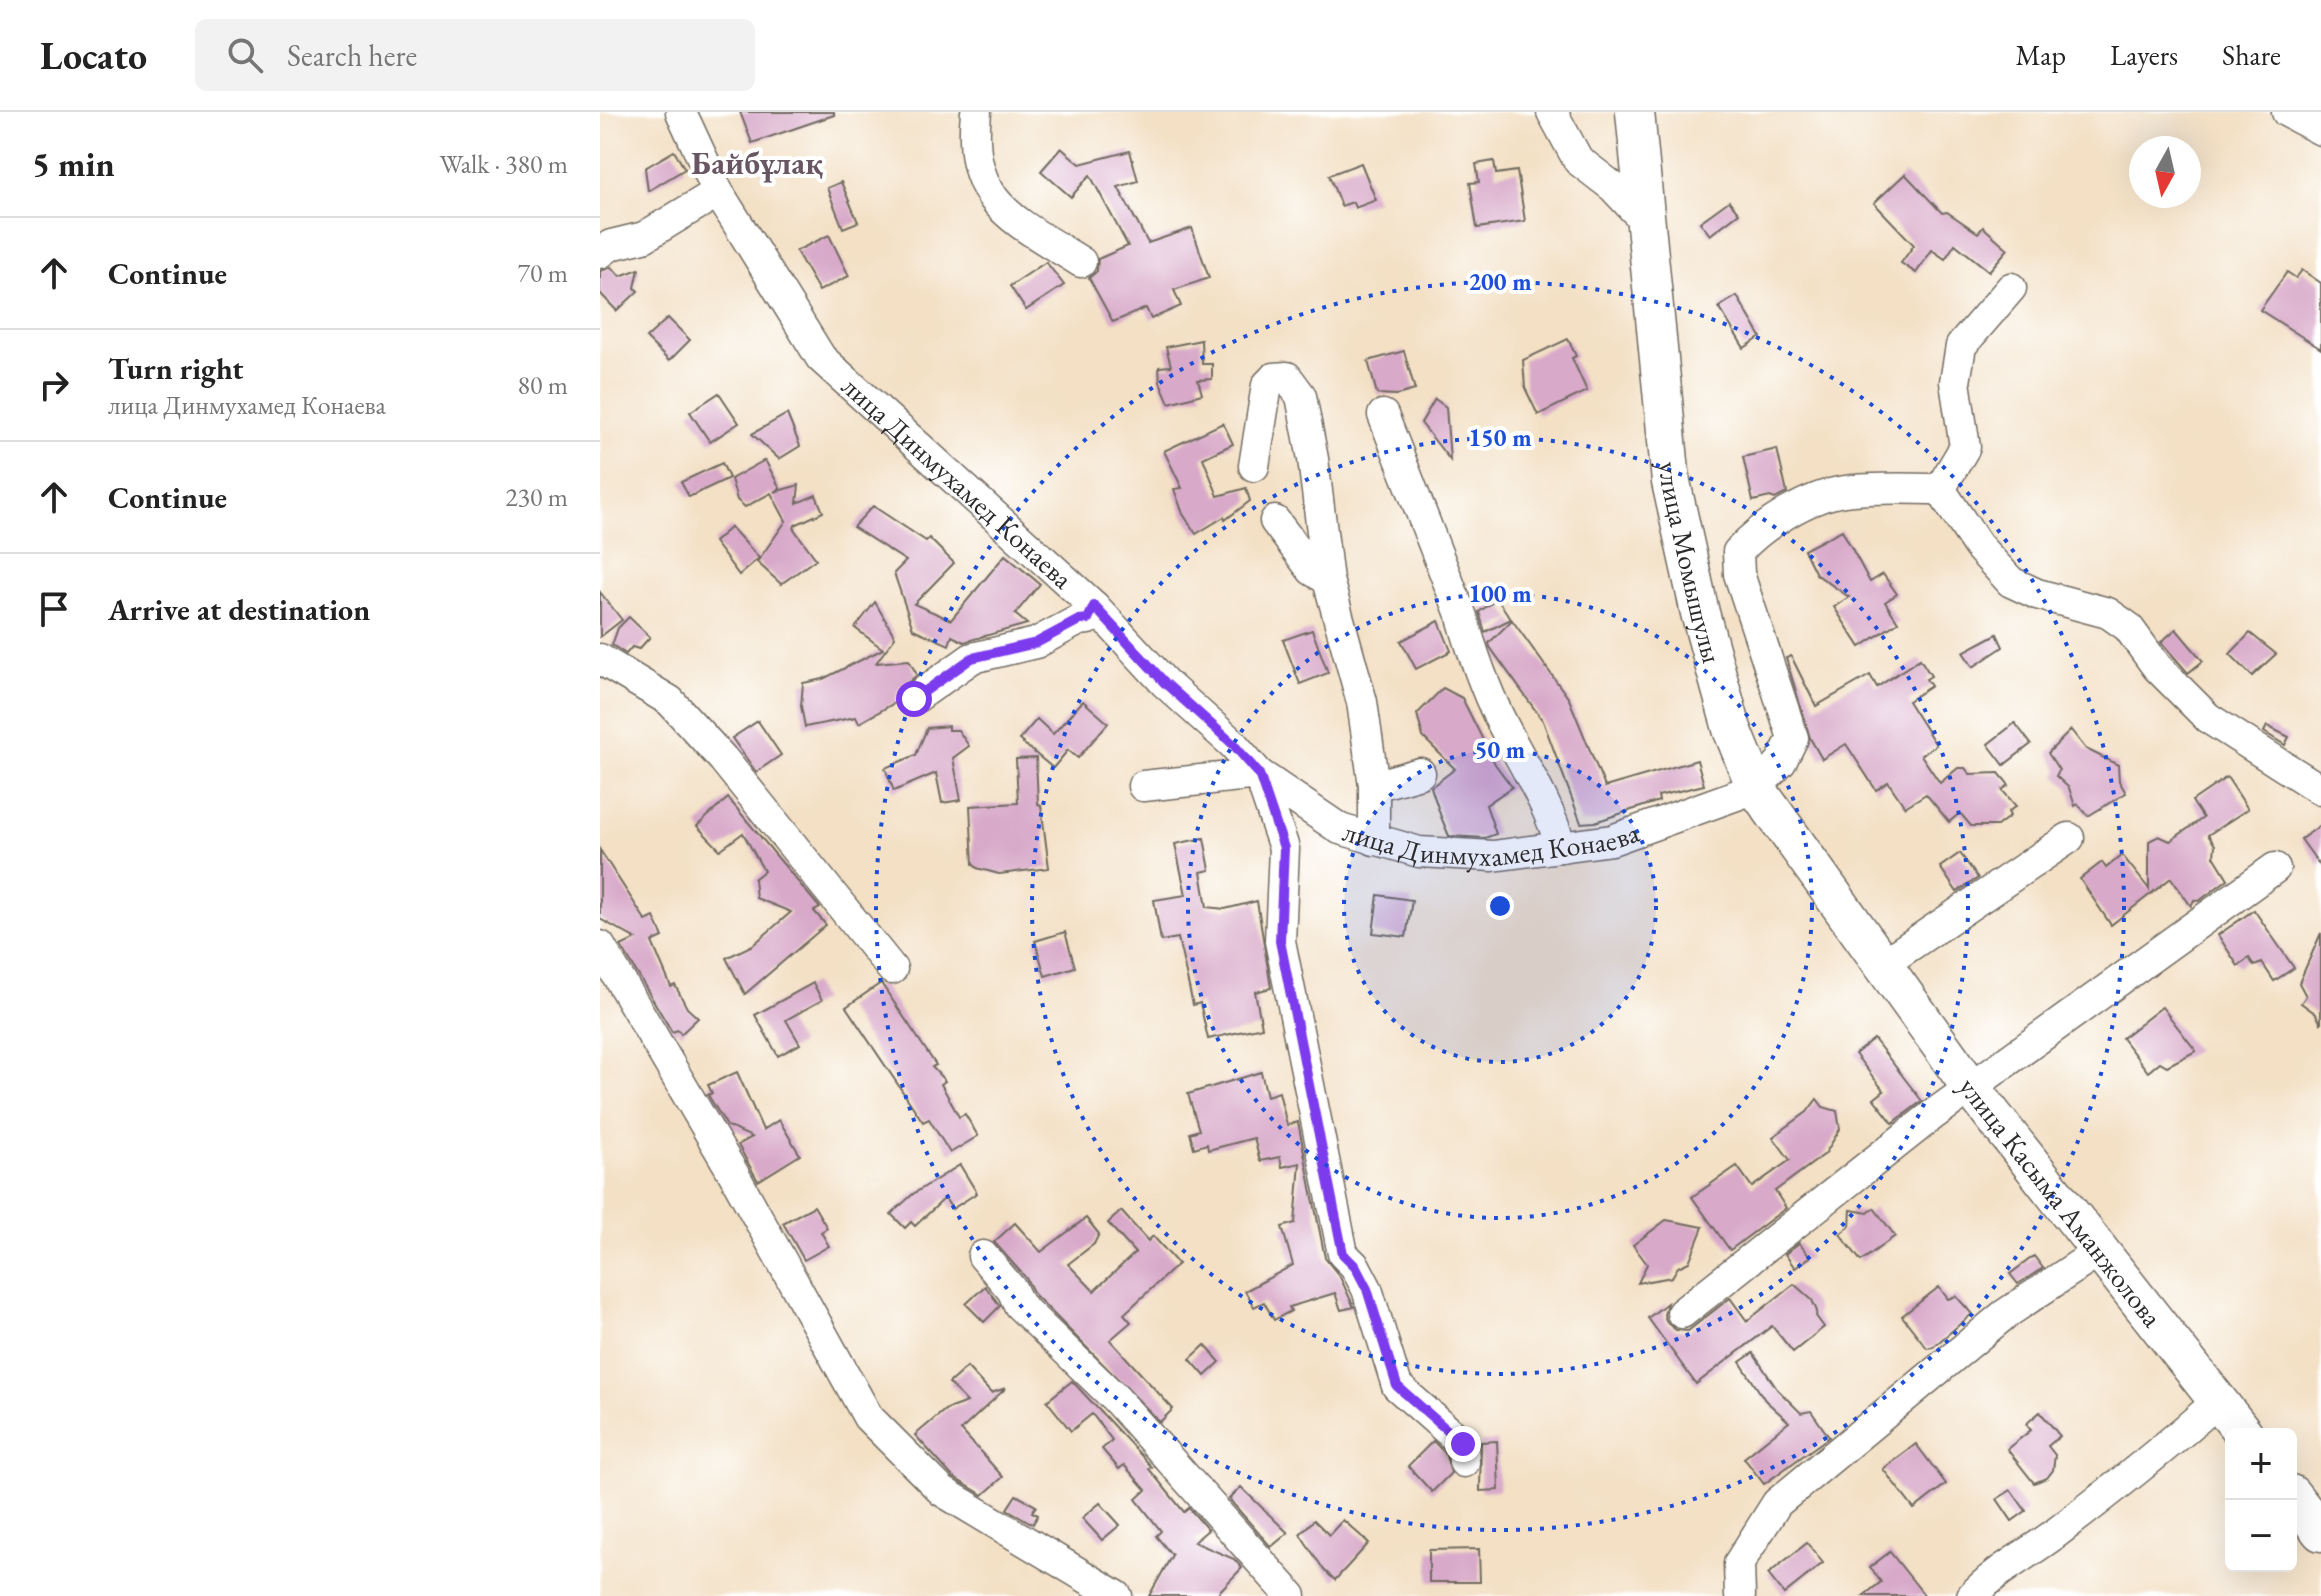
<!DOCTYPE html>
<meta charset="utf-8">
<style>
body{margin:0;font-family:"EB Garamond",serif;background:#f2f2f2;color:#222}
.controls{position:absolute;right:24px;bottom:24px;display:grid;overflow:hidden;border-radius:12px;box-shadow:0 8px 32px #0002}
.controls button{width:72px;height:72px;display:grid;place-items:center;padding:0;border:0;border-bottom:2px solid #e0e0e0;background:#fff;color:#222;font:40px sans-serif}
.compass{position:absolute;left:1529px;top:24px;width:72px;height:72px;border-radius:50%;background:#fff;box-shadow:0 8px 32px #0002;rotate:188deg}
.stop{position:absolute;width:24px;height:24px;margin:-18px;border:6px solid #7c3aed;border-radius:50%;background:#fff}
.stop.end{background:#7c3aed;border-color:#fff;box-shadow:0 2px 8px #0008}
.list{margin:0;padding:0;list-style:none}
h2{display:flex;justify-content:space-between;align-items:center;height:104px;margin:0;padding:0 32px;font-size:34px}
h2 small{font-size:26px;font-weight:400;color:#767676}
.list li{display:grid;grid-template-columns:52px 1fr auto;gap:24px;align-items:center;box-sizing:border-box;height:112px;padding:0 32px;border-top:2px solid #e0e0e0}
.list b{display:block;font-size:30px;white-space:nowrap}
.list p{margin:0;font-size:26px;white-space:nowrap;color:#767676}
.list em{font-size:26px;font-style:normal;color:#767676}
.icon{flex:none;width:44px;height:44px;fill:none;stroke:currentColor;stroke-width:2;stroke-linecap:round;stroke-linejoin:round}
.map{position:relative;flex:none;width:1721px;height:1484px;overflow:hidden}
header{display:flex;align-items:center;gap:48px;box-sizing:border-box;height:112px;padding:0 40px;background:#fff;border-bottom:2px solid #e0e0e0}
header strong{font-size:38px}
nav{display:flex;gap:44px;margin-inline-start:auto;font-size:28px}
.search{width:560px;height:72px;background:#f2f2f2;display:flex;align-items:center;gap:20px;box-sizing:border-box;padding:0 28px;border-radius:12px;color:#767676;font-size:30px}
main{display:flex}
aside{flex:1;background:#fff}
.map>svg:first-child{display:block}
.building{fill:#d8a9c9}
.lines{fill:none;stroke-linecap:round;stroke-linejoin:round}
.minor-casing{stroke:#716a61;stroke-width:33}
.major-casing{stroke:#716a61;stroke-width:41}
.minor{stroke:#fff;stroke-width:30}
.major{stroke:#fff;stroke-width:38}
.route{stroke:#7c3aed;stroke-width:10}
.ring{fill:none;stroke:#1d4ed8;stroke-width:4;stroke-dasharray:4 8}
.labels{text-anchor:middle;stroke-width:8;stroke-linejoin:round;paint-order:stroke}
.street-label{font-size:28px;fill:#2b2b2b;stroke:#fff}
.quarter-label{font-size:32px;font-weight:bold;fill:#685762;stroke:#fff}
.centre{fill:#1d4ed8;stroke:#fff;stroke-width:4}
.ring-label{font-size:24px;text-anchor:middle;font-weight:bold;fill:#1d4ed8;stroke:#fff;stroke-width:8;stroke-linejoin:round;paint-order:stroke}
</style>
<header>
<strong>Locato</strong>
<div class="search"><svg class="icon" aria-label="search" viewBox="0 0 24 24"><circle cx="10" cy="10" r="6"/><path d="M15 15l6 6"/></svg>Search here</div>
<nav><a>Map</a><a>Layers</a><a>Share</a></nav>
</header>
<main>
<aside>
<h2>5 min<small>Walk · 380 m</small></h2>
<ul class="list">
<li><svg class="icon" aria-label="ahead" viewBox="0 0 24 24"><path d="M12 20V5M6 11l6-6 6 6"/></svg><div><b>Continue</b></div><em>70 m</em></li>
<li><svg class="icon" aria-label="right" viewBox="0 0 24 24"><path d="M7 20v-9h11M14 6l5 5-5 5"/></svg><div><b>Turn right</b><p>лица Динмухамед Конаева</p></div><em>80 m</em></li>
<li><svg class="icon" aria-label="ahead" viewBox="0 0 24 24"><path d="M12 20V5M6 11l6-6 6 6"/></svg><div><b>Continue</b></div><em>230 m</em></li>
<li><svg class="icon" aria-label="arrive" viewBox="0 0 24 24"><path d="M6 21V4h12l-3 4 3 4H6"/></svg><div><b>Arrive at destination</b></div></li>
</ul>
</aside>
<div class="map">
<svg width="1721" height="1484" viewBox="0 0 1721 1484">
<rect width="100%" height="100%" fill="#fff"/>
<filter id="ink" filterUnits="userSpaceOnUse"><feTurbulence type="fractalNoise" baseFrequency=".0125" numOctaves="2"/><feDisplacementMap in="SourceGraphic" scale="16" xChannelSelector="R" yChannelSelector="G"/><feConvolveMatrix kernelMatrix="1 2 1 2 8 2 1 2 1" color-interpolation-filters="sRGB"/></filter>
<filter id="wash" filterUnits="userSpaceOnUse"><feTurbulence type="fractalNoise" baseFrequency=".006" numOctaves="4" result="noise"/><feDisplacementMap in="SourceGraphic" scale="32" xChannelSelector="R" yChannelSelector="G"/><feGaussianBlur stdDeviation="1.8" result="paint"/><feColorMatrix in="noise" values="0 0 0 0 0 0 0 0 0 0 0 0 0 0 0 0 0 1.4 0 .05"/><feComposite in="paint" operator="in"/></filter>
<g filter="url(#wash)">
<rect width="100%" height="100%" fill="#f3e0c5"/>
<g id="blocks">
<g class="building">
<path d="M140,0H234V3L152,31Z"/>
<path d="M461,36L480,52L530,39L538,69L518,75L548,131L592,116L609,166L574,178L581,194L551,207L546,196L513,210L489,166L497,159L498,147L528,134L490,63L471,85L441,59Z"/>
<path d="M74,39L85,57L48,79L45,56Z"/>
<path d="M894,49L896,62L917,59L925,109L877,116L870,71L879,70L876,52Z"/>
<path d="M761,51L776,88L755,96L753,90L741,94L729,63Z"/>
<path d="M1305,62L1342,101L1347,100L1378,121L1383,115L1408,137L1389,159L1355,132L1345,147L1332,138L1316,161L1301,151L1314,133L1274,91Z"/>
<path d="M241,70L258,110L243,116L227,76Z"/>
<path d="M1129,89L1139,101L1110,123L1100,110Z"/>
<path d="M229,123L249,164L219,179L196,139Z"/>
<path d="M446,150L464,173L426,198L410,174Z"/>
<path d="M12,155L20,164L39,157L35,176L38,179L17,199L0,181V159Z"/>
<path d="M1702,158L1721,171V237L1660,198L1687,160L1696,166Z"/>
<path d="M1137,184L1161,225L1144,236L1119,195Z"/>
<path d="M68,206L90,228L69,249L46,226Z"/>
<path d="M968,227L976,244L972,246L987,279L938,303L925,276L923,248Z"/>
<path d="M601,228L602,252H612V267L598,268L602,282L569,291L560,270L559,255L571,254L566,235Z"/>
<path d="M804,239L815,278L797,283L777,282L768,249Z"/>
<path d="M119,281L139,311L110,330L90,300Z"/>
<path d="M835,287L846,295L850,348L821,311Z"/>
<path d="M187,302L200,334L179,347L152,322Z"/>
<path d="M623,311L633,332L603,346L618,384L646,376L650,389L625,408L624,405L596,422L583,402L574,377L582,376L564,339Z"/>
<path d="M1177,337L1187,381L1175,387L1170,385L1153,389L1143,345Z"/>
<path d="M165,348L180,376L174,380L199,373L197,391L216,383L223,400L195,413L194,417L216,447L181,472L157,450L186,409L171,381L145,395L137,388L131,367Z"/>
<path d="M122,351L129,366L89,385L81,370Z"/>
<path d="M273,394L326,429L329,426L354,451L314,492L351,508L405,443L440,472L415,502L427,512L364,530L352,524L349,533L313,517L294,461L306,449L253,415Z"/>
<path d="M131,415L159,446L139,463L114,430Z"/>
<path d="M1242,418L1270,470L1283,462L1297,482L1285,490L1298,510L1260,535L1234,495L1249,485L1216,462L1204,438Z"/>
<path d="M0,480L22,508L0,525Z"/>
<path d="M897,487L911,507L885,520L879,500Z"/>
<path d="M275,490L295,525L276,551L309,548L317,563L298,579L296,590L259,611L256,605L205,615L201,594L203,571L223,567L283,537L255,516Z"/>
<path d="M29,505L50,525L39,537L32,535L26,542L12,533L18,516Z"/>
<path d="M912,508L969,587L1005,675L1097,648L1104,673L1058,684L1059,689L995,710L981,711L943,609L890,535L889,531Z"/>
<path d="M839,509L851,539L816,557L801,529Z"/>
<path d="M1576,517L1603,549L1588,561L1561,530Z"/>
<path d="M712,518L728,561L700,572L683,528Z"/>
<path d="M1650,521L1676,542L1652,564L1630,542Z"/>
<path d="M1397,522L1403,535L1373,555L1363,540Z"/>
<path d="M1191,544L1216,594L1270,563L1277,575L1320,547L1331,564L1326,567L1331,574L1308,589L1336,633L1321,643L1340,671L1358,656H1365L1370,662L1399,661L1409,673L1402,678L1416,694L1408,700L1410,704L1397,714H1371L1360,701L1349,710L1326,682L1305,695L1288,670L1276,678L1246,632L1222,647L1210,626L1186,546Z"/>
<path d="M843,576L862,586L895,652L912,675L886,693L896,722L885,726L849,724L841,705L831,675L855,657L823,625L817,602Z"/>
<path d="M483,589L508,611L478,646L468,638L453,656L419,628L437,607L453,622Z"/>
<path d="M158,609L181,643L156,660L132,626Z"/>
<path d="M1415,611L1431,632L1404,653L1388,632Z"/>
<path d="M348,614V618H358L369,634L353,646L361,688L342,691L336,661L294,679L285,656L316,643L327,616Z"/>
<path d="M1667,614L1689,625L1685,633L1664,620Z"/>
<path d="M1471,618L1486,637L1518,653L1519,669L1526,681L1488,704L1478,692L1475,694L1469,676L1456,664L1459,658L1448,641Z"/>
<path d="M436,646L438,692L441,693L449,756L399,762L377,756L373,752L370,694L418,691L416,647Z"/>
<path d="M1627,665L1648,697L1608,723L1615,733L1614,744L1628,767L1599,789L1594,788L1591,794L1571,766L1511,813L1480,767L1502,750L1506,756L1522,743L1549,777V729L1559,724L1570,729L1603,706L1592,689Z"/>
<path d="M128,686L220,796L214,799L226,813L145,882L126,846L153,833L191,800L156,786L154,767L164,759L143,721L120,738L97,714Z"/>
<path d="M1721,713V755L1701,727Z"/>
<path d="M604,726L610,758L601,760L607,795L625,797L657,789L671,876L655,880L662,915L608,927L600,891L593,893L578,826L561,829L554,788L586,783L575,732Z"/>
<path d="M0,738L46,809L54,805L63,825L52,830L71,875L75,873L87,896L98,906L81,922L78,918L72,920L21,834L36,827L0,807Z"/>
<path d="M1360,741L1378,766L1357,780L1340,755Z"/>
<path d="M778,783L812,788L806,825L773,821Z"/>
<path d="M1654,798L1694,856L1674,869L1662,851L1654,854L1649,846L1638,854L1618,823Z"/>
<path d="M465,820L475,855L445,864L435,829Z"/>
<path d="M1721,821V912L1716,902L1701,891L1706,884L1699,871Z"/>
<path d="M213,871L222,888L186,908L200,932L178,944L155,903Z"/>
<path d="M281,871L336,953L332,955L345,969L341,972L359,1005L365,1002L378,1024L350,1041L329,1007L323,1010L246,895Z"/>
<path d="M1562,895L1596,939L1567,954L1560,950L1548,960L1522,926Z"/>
<path d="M1274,927L1322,989L1293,1011L1274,987L1284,979L1255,942Z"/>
<path d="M137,960L163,1018L179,1008L200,1043L158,1069L138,1033L152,1025L127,1014L108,983L112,981L108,973Z"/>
<path d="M661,960L667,984L679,980L687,1013L698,1010L725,1146L740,1165L754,1195L741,1198L735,1181L689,1195L691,1199L674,1208L664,1190L654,1195L645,1179L693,1153L682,1115L695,1111L700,1051L682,1055L680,1045L660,1049L654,1026L608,1038L607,1032L594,1036L590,1021L599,1018L588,982Z"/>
<path d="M1217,987L1223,995L1237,999L1240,1017L1225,1042L1175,1079L1186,1096L1130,1138L1092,1085L1137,1054L1152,1075L1190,1048L1173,1025L1207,1000Z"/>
<path d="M360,1053L377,1081L352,1097L345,1086L315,1114L311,1110L305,1116L291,1102L313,1082Z"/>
<path d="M214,1094L227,1116L221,1120L229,1134L204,1148L183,1111Z"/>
<path d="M1274,1096L1295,1124L1261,1149L1240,1122L1250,1114L1251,1098L1268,1101Z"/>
<path d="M521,1099L548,1129L553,1124L578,1152L524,1202L531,1210L510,1228L573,1297L560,1310L434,1182L426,1166L394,1130L415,1111L441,1140L486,1106L499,1122L494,1132L468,1152L494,1179L535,1141L508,1111Z"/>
<path d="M1066,1108L1103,1115L1089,1150L1078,1155L1072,1165L1038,1171L1047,1152L1033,1133Z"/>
<path d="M1199,1131L1210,1145L1195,1156L1185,1142Z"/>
<path d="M1434,1144L1443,1156L1418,1172L1410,1162Z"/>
<path d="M1194,1172L1212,1188L1217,1199L1216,1204L1224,1215L1193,1240L1172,1214L1096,1272L1048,1206L1067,1191L1064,1203L1067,1211L1076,1218L1088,1219L1130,1186L1147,1209Z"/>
<path d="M385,1174L400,1194L384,1210L366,1192Z"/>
<path d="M1339,1175L1348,1187L1356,1184L1372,1202L1333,1235L1327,1236L1302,1204Z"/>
<path d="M605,1233L620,1250L605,1264L590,1247Z"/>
<path d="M1153,1241L1177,1277L1201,1301L1211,1299L1229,1325L1164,1372L1144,1346L1189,1310L1165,1288L1140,1250Z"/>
<path d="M367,1255L391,1281L406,1276L361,1318L403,1365L383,1383L353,1365L315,1323L345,1298L367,1290L349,1271Z"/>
<path d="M472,1269L552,1355L549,1357L584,1400L589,1396L608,1418L594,1430L634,1447L642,1456L615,1484H549L572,1443L556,1424L561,1419L536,1387L546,1378L524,1353L519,1357L502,1337L512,1328L492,1302L471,1319L447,1289Z"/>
<path d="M1440,1300L1460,1324L1448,1334L1455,1343L1453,1358L1447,1366L1434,1371L1407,1337L1431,1318L1426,1312Z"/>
<path d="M833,1329L845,1341L851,1361L832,1380L808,1354Z"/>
<path d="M897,1329L899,1378L880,1379L881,1330Z"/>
<path d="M1316,1332L1346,1372L1314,1397L1283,1357Z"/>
<path d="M641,1375L688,1421L671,1435L629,1387Z"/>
<path d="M1411,1378L1426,1399L1412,1409L1397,1387Z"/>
<path d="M416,1383L436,1394L432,1400L438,1403L433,1412L407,1397Z"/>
<path d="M500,1391L520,1413L502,1428L482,1406Z"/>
<path d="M714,1408L729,1423L743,1408L769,1431L735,1468L724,1458L700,1422Z"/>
<path d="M1207,1431L1223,1451L1184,1482L1168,1462Z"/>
<path d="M879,1437L880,1470H829V1438Z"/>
<path d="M1290,1440L1325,1484H1263L1281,1470L1270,1455Z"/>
</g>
</g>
</g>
<g filter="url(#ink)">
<use href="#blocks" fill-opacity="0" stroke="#716a61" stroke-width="2"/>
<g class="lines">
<defs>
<g id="minor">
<path id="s1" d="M81,0L118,80L221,246L494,494L565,571L633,632L659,662L740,717L819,740L893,744L1012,728L1156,676L1181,650L1193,626L1139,462L1138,440C1162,413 1208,384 1245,379C1276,375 1309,377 1340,377L1378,434L1411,470L1437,482L1508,501L1528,515L1557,555L1608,606L1721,678"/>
<path d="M376,0C367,92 413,107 481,150"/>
<path d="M952,0L978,48L1013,75L1044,108"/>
<path d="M1687,0L1721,18"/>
<path d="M0,141L11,133L44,125L118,80"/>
<path d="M783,303L862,505C872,539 883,572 899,605C920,648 947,687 961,735"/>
<path d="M654,354L667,273L674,266L687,265L701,284L713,347L728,468L762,590L774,674V728"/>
<path d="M1340,377L1365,335L1355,270L1361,234L1411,176"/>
<path d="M675,409L712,458L728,468"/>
<path d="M0,547L70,589L123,647L292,857"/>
<path d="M314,587L372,546L436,531L479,508L488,507L494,494"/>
<path d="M543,674L659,662L684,736L680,829L743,1142L755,1154L767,1177L797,1274L863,1332L864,1350"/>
<path d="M774,674L820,661"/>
<path d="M0,834L132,1059L268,1305L342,1379L517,1484"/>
<path d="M1283,852L1469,726"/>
<path d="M383,1144L412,1178L419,1193L516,1287L691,1484"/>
<path d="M1082,1201L1334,1002L1675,756"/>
<path d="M1140,1484L1139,1451L1177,1391L1404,1203L1500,1139"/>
<path d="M1372,1484C1397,1457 1427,1443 1456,1421C1511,1379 1566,1336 1618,1289"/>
</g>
<g id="major">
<path id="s2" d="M1035,0L1071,370L1100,501L1132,617L1156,676L1372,977L1644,1322"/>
<path d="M1691,1382L1721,1420"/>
</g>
</defs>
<use href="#minor" class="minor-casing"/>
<use href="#major" class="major-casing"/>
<use href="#minor" class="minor"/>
<use href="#major" class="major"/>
</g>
</g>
<g class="lines" filter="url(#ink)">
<path class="route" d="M314,587L372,546L436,531L479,508L488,507L494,494L565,571L633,632L659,662L684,736L680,829L743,1142L755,1154L767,1177L797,1274L863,1332"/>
</g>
<circle cx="900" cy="794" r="156" fill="#1d4ed8" fill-opacity=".12"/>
<g class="ring">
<circle cx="900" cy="794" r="156"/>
<circle cx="900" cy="794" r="312"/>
<circle cx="900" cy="794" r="468"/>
<circle cx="900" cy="794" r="624"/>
</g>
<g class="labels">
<g class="street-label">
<text dy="10" stroke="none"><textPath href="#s1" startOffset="468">лица Динмухамед Конаева</textPath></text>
<text dy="10" stroke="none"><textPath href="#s2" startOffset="454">улица Момышулы</textPath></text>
<text dy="10" stroke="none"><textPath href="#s1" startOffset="1140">лица Динмухамед Конаева</textPath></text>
<text dy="10" stroke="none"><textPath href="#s2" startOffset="1204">улица Касыма Аманжолова</textPath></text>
</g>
<g class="quarter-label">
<text x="157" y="62">Байбұлақ</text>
</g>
</g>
<circle cx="900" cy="794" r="12" class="centre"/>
<g class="ring-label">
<text x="900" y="178">200 m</text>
<text x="900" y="334">150 m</text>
<text x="900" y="490">100 m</text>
<text x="900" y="646">50 m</text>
</g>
</svg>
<div class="controls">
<button>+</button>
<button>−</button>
</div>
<svg class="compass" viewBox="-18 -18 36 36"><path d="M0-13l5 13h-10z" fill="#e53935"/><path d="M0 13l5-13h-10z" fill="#767676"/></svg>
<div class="stop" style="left:314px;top:587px"></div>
<div class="stop end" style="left:863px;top:1332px"></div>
</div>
</main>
